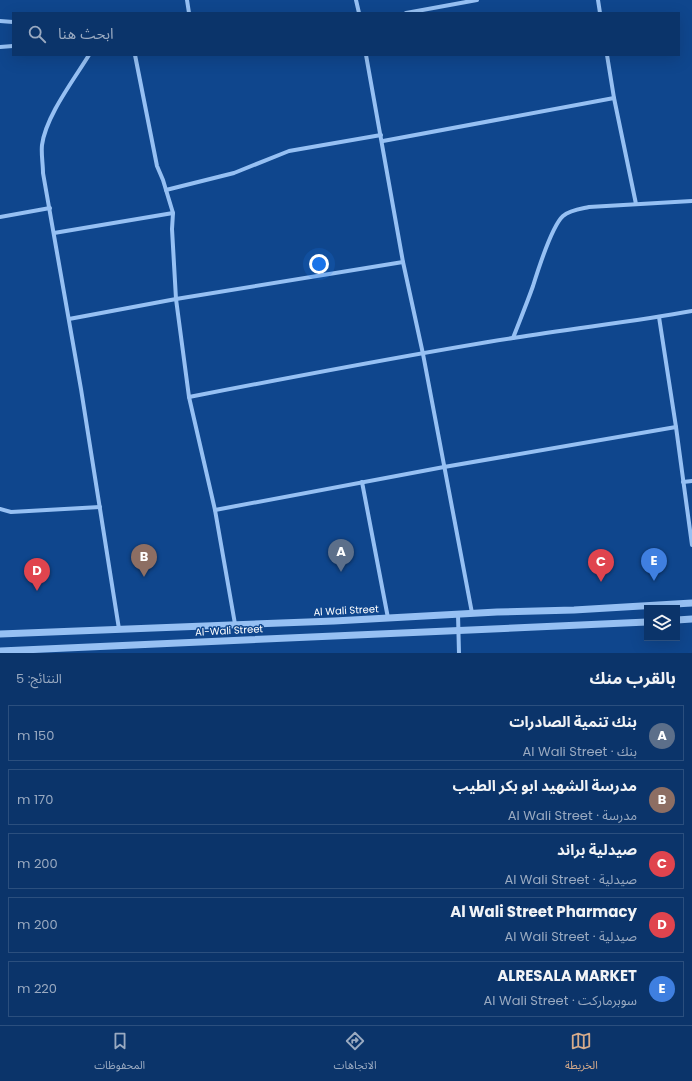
<!DOCTYPE html>
<html lang="ar">
<meta charset="utf-8">
<style>
body{margin:0;font-family:Poppins,"Noto Sans Arabic",sans-serif;background:#193f72;color:#f1f3f6;direction:rtl}
.controls{position:absolute;right:12px;bottom:12px;display:grid;overflow:hidden;border-radius:0px;box-shadow:0 4px 16px #0002}
.controls button{width:36px;height:36px;display:grid;place-items:center;padding:0;border:0;border-bottom:1px solid #2b4f7e;background:#0b346a;color:#f1f3f6;font:20px sans-serif}
.you{position:absolute;left:319px;top:264px;width:14px;height:14px;margin:-10px;border:3px solid #fff;border-radius:50%;background:#1a73e8;box-shadow:0 0 0 6px #1a73e833}
.badge{display:grid;place-items:center;width:26px;height:26px;border-radius:50%;background:#d6ab8b;color:#fff;font-size:13px;font-weight:700}
.pin{position:absolute;translate:-50% -33px;filter:drop-shadow(0 1px 2px #0008)}
.pin::after{content:'';position:absolute;top:21px;width:14px;height:12px;background:inherit;clip-path:polygon(0 0,100% 0,50% 100%)}
.list{margin:0;padding:0;list-style:none}
h2{display:flex;justify-content:space-between;align-items:center;height:52px;margin:0;padding:0 16px;font-size:17px}
h2 small{font-size:13px;font-weight:400;color:#9aaac1}
.list li{display:grid;grid-template-columns:26px 1fr auto;gap:12px;align-items:center;box-sizing:border-box;height:56px;margin:0 8px 8px;padding:0 8px;border:1px solid #2b4f7e;border-radius:0px}
.list b{display:block;font-size:15px;white-space:nowrap}
.list p{margin:0;font-size:13px;white-space:nowrap;color:#9aaac1}
.list em{font-size:13px;font-style:normal;color:#9aaac1}
.icon{flex:none;width:22px;height:22px;fill:none;stroke:currentColor;stroke-width:2;stroke-linecap:round;stroke-linejoin:round}
.map{position:relative;flex:none;width:692px;height:653px;overflow:hidden;direction:ltr}
.search{position:absolute;background:#0b346a;box-shadow:0 4px 16px #0002;left:12px;right:12px;top:12px;height:44px;display:flex;align-items:center;gap:10px;box-sizing:border-box;padding:0 14px;border-radius:0px;color:#9aaac1;font-size:15px}
.sheet{height:372px;background:#0b346a}
nav{display:flex;justify-content:space-around;align-items:center;box-sizing:border-box;height:56px;border-top:1px solid #2b4f7e;background:#0b346a;font-size:11px;color:#9aaac1}
nav a{display:grid;justify-items:center;gap:2px}
nav .on{color:#d6ab8b}
.map>svg:first-child{display:block}
.lines{fill:none;stroke-linecap:round;stroke-linejoin:round}
.minor{stroke:#96c0f3;stroke-width:4}
.tertiary{stroke:#96c0f3;stroke-width:7}
.labels{text-anchor:middle;stroke-width:3;stroke-linejoin:round;paint-order:stroke}
.street-label{font-size:10px;fill:#fff;stroke:#0f468d}
</style>
<div class="map">
<svg width="692" height="653" viewBox="0 0 692 653">
<rect width="100%" height="100%" fill="#0f468d"/>
<g class="lines">
<g class="minor">
<path d="M187,0L189,13"/>
<path d="M356,0L359,13"/>
<path d="M598,0L600,13"/>
<path d="M406,13L477,0"/>
<path d="M0,21L13,22"/>
<path d="M0,47L13,46"/>
<path d="M89,55C73,81 46,116 42,145C41,154 43,164 43,173L81,389L119,629"/>
<path d="M135,55L157,166L163,180L173,213L172,229L176,299L189,397L215,510L235,624"/>
<path d="M366,55L403,262L423,354L472,613"/>
<path d="M607,55L614,98L636,204"/>
<path d="M383,141L614,98"/>
<path d="M166,190L234,173L289,151L381,135"/>
<path d="M0,217L50,208"/>
<path d="M54,233L173,213"/>
<path d="M659,317L676,427L692,545"/>
<path d="M69,319L176,299L403,262"/>
<path d="M513,338C520,320 527,303 533,286C538,270 552,226 563,216C570,210 580,209 589,207L692,201"/>
<path d="M189,397C297,376 405,355 513,338C573,328 633,322 692,311"/>
<path d="M362,482L388,618"/>
<path d="M683,482L692,481"/>
<path d="M0,509L11,512L100,507"/>
<path d="M215,510L444,467L676,427"/>
<path d="M458,614L459,653"/>
</g>
<g class="tertiary">
<path d="M677,620L692,619"/>
<path d="M0,634L334,621L497,612L574,610L692,603"/>
<path d="M0,651L647,622"/>
</g>
</g>
<g class="labels">
<g class="street-label">
<text transform="translate(346 610) rotate(-3)" y="4">Al Wali Street</text>
<text transform="translate(229 630) rotate(-3)" y="4">Al-Wali Street</text>
</g>
</g>
</svg>
<div class="controls">
<button><svg class="icon" aria-label="layers" viewBox="0 0 24 24"><path d="M12 4l9 5-9 5-9-5zM3 14l9 5 9-5"/></svg></button>
</div>
<div class="you"></div>
<div class="pin badge" style="left:341px;top:572px;background:#5c6f8a">A</div>
<div class="pin badge" style="left:144px;top:577px;background:#8d6e63">B</div>
<div class="pin badge" style="left:601px;top:582px;background:#e0444e">C</div>
<div class="pin badge" style="left:37px;top:591px;background:#e0444e">D</div>
<div class="pin badge" style="left:654px;top:581px;background:#3f7fe0">E</div>
<div class="search"><svg class="icon" aria-label="search" viewBox="0 0 24 24"><circle cx="10" cy="10" r="6"/><path d="M15 15l6 6"/></svg>ابحث هنا</div>
</div>
<section class="sheet">
<h2>بالقرب منك<small>النتائج: 5</small></h2>
<ul class="list">
<li><span class="badge" style="background:#5c6f8a">A</span><div><b>بنك تنمية الصادرات</b><p>بنك · Al Wali Street</p></div><em>150 m</em></li>
<li><span class="badge" style="background:#8d6e63">B</span><div><b>مدرسة الشهيد ابو بكر الطيب</b><p>مدرسة · Al Wali Street</p></div><em>170 m</em></li>
<li><span class="badge" style="background:#e0444e">C</span><div><b>صيدلية براند</b><p>صيدلية · Al Wali Street</p></div><em>200 m</em></li>
<li><span class="badge" style="background:#e0444e">D</span><div><b>Al Wali Street Pharmacy</b><p>صيدلية · Al Wali Street</p></div><em>200 m</em></li>
<li><span class="badge" style="background:#3f7fe0">E</span><div><b>ALRESALA MARKET</b><p>سوبرماركت · Al Wali Street</p></div><em>220 m</em></li>
</ul>
</section>
<nav>
<a class="on"><svg class="icon" aria-label="map" viewBox="0 0 24 24"><path d="M3 6l6-2 6 2 6-2v14l-6 2-6-2-6 2zM9 4v14M15 6v14"/></svg>الخريطة</a>
<a><svg class="icon" aria-label="directions" viewBox="0 0 24 24"><path d="M12 3l9 9-9 9-9-9zM9 14v-3h6M13 9l2 2-2 2"/></svg>الاتجاهات</a>
<a><svg class="icon" aria-label="saved" viewBox="0 0 24 24"><path d="M7 4h10v16l-5-4-5 4z"/></svg>المحفوظات</a>
</nav>
